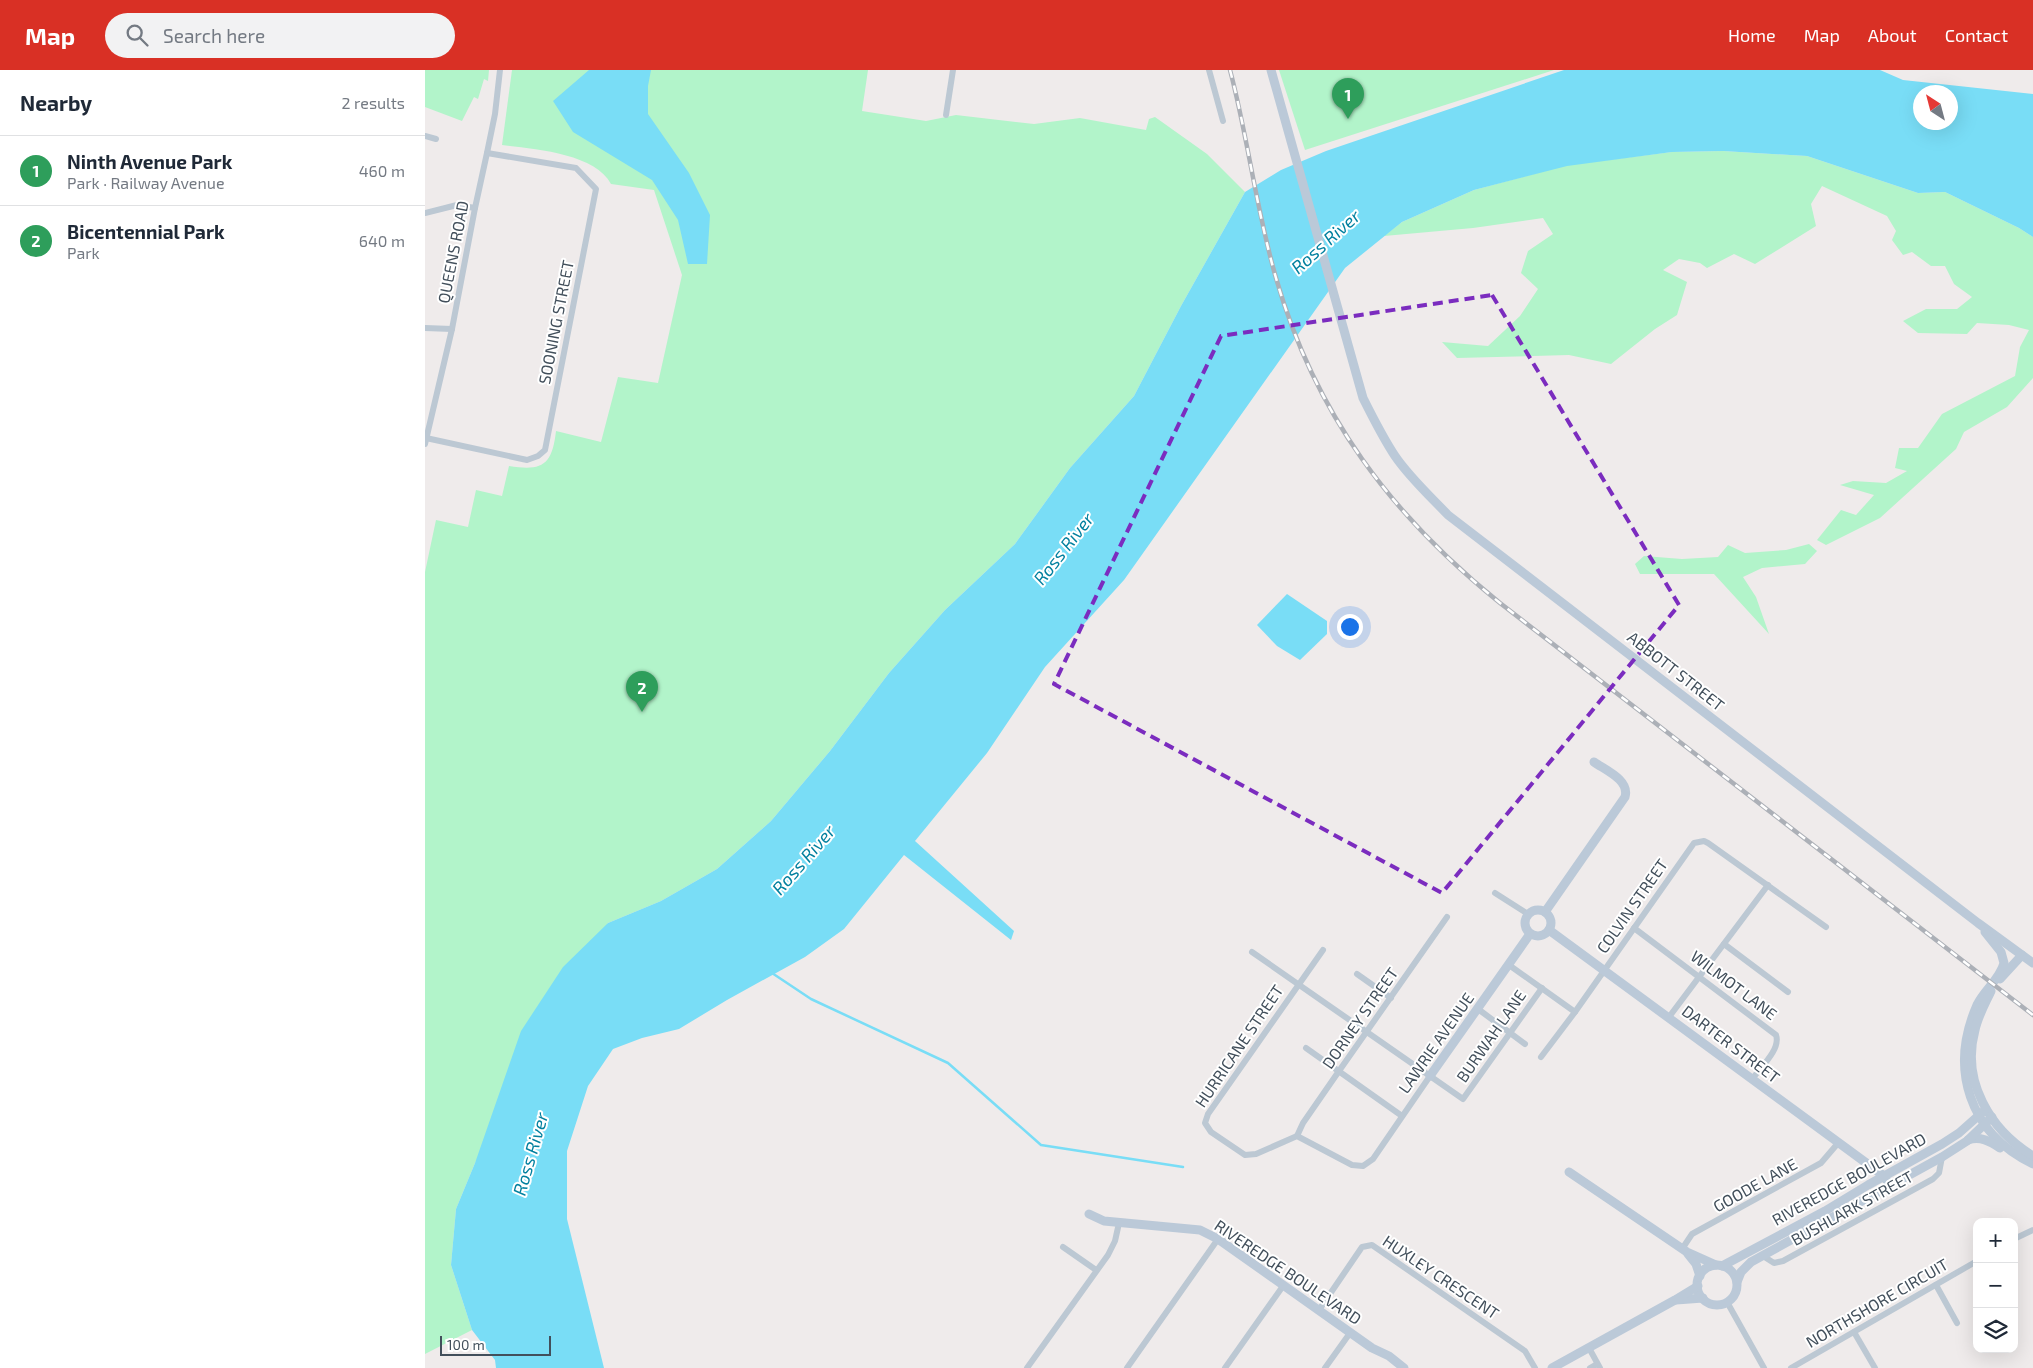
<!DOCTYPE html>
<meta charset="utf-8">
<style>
body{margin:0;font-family:"Exo 2",sans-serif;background:#f2f2f3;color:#1f2937}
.controls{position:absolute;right:15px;bottom:15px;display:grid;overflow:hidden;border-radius:10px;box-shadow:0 5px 20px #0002}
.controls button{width:45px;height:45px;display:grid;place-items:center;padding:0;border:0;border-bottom:1px solid #e0e1e3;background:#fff;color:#1f2937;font:25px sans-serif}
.compass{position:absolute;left:1488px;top:15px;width:45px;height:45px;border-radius:50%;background:#fff;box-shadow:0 5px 20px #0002;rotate:324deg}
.scale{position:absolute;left:15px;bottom:12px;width:111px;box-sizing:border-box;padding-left:5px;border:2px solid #424f5b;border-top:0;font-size:14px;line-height:18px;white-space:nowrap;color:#424f5b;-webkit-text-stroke:4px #fff;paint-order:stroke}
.you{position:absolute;left:924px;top:556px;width:18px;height:18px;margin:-12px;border:4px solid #fff;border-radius:50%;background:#1a73e8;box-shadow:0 0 0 8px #1a73e833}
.badge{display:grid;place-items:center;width:32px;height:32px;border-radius:50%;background:#d93025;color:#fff;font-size:16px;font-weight:700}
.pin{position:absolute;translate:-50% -41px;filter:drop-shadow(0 1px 2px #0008)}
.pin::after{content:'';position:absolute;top:26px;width:18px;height:15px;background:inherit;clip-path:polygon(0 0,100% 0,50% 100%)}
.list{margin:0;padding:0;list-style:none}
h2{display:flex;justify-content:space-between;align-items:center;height:65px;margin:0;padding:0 20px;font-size:21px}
h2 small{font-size:16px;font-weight:400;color:#747a83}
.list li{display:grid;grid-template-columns:32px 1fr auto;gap:15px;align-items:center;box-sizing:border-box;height:70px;padding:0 20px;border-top:1px solid #e0e1e3}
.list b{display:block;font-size:19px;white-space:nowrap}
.list p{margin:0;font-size:16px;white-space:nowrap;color:#747a83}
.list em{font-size:16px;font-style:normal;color:#747a83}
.icon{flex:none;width:28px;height:28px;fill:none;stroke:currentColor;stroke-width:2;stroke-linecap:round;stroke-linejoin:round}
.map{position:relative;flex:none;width:1608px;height:1298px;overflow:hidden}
header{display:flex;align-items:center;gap:30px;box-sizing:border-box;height:70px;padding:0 25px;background:#d93025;color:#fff}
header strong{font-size:24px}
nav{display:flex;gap:28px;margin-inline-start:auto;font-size:18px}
.search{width:350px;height:45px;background:#f2f2f3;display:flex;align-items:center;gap:12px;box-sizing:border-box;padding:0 18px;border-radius:28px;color:#747a83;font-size:19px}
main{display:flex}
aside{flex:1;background:#fff}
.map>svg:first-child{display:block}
.green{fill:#b2f4ca}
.water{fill:#79ddf6;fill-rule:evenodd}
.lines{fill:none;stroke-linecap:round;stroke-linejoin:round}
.stream{stroke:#79ddf6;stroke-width:2.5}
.street{stroke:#bcc8d3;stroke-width:6}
.secondary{stroke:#bbc9d8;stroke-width:9}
.rail-casing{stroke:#acb0b7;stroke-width:4.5}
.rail{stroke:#fff;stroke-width:2.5;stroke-dasharray:8;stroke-linecap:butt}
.marked{fill:none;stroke:#7b2cbf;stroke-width:4;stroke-dasharray:10 6;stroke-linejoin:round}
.labels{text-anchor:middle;stroke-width:4;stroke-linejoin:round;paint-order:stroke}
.street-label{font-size:16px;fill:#424f5b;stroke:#fff}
.water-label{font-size:18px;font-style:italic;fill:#02809f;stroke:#fff}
</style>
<header>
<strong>Map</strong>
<div class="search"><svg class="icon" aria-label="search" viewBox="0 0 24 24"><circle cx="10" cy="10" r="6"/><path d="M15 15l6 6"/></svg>Search here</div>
<nav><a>Home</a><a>Map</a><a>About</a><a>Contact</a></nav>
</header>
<main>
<aside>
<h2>Nearby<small>2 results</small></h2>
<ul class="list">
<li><span class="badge" style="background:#2e9e5b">1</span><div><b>Ninth Avenue Park</b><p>Park · Railway Avenue</p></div><em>460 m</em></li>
<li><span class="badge" style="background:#2e9e5b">2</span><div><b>Bicentennial Park</b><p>Park</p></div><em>640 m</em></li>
</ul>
</aside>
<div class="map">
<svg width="1608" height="1298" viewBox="0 0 1608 1298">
<rect width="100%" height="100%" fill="#efebeb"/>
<g class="green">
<path d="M0,0H64L63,11L59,9L53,29L49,27L37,51L0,37Z"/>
<path d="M87,0H443L437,41L501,51L531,45L609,54L655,48L721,60L724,49L730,47L782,84L820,122L756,236L709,326L645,398L590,474L520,540L464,603L405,681L346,751L292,799L236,831L183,853L50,1093L31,1139L26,1195L47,1260L0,1284V502L11,450L43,457L51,420L77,426L84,396C117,401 127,396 131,361L176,372L193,307L233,313L257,205L229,120L186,114C170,83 108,79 77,75Z"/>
<path d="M854,0H1129L880,80Z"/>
<path d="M1298,81L1382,86L1493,123L1520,122L1594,158L1608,167V308L1582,337L1539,362L1531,379L1455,448L1401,475L1392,470L1416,440L1431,445L1449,425L1415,415L1428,411L1461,413L1482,401L1470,398L1474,378H1493L1517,344L1590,306L1595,277L1604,260L1584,255L1552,253L1542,264L1493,263L1478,251L1501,239H1532L1547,227L1529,214L1520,196H1506L1487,182L1478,185L1467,170L1471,161L1462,146L1397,116L1386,134L1391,156L1330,194L1309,184L1282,198L1275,193L1254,189L1238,200L1262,212L1252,245L1230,259L1186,294L1144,285L1032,288L1017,272L1063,276L1095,246L1113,219L1096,203L1103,181L1128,164L1118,148L1048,158L959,166L977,152L1049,120L1142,95L1247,82Z"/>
<path d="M1384,474L1392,481L1380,494L1337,498L1318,507L1331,527L1344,564L1289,504H1215L1210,494L1219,486L1257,489L1293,487L1303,475L1320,483L1361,480Z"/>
</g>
<g class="water">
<path d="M164,0H226L223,16V44L264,103L285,145L282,194H263L253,150L227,110L148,62L128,31Z"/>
<path d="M1139,0H1455L1478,10L1608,24V167L1594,158L1520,122L1493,123L1382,86L1298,81L1247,82L1142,96L1049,120L977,152L920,198L699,510L620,597L562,683L490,771L589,861L586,870L479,785L419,859L380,887L302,930L254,959L217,968L188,979L163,1016L142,1081V1149L179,1298H71L70,1290L47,1260L26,1195L31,1139L50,1093L96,961L138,897L183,853L236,831L292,799L346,751L405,681L464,603L520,540L590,474L645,398L709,326L756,236L820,122L856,100L901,81ZM1496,22H1526V52H1496Z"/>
<path d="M862,524L902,551V564L875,590L852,576L832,555Z"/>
</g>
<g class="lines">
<path class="stream" d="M347,903L386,929L523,993L616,1075L758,1097"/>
<g class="street">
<path d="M784,0L798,51"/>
<path d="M521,45L528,0"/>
<path d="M0,66L11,69"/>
<path d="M0,143L32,135L50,138"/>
<path d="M0,258L27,259"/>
<path d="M1,368L102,390L113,386L120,380L171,119L151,98L62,83"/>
<path d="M0,374L27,259L50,138L62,83L70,44L75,0"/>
<path d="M1070,823L1103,844"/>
<path d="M1209,858L1351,965C1356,979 1336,997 1328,1008"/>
<path d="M1299,874L1363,922"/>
<path d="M898,880L783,1044L780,1053L786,1062L820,1085L831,1084L872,1066L927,1095L938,1096L948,1089L1005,1006"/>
<path d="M827,882L1038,1029L1117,918"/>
<path d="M1084,895L1150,942"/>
<path d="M932,904L966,928"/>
<path d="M1053,939L1100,974"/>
<path d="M1244,947L1343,815"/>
<path d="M881,978L977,1046"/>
<path d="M1116,987L1150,942L1269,773L1279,771L1283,773L1401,857"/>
<path d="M872,1066L878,1053L914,1001L1022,847"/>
<path d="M1589,1169L1608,1160"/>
<path d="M638,1177L671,1200"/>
<path d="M1257,1179L1267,1164L1396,1093L1414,1072"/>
<path d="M1338,1186L1349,1193L1358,1191L1508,1109L1514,1103L1517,1087"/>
<path d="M1511,1215L1532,1253"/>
<path d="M1302,1232L1339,1298"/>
<path d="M894,1240L937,1177L947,1175L1100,1281L1110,1298"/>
<path d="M1429,1262L1450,1298"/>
<path d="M1164,1278L1175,1298"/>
<path d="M602,1298L683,1185L690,1171L694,1153"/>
<path d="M702,1298L793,1169"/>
<path d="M800,1298L858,1216"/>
<path d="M900,1298L925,1263"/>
<path d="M1165,1298L1172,1294"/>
<path d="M1366,1298L1552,1191"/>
</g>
<g class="secondary">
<path d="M846,0L938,328C948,348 958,368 970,386C985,408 1005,426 1023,445L1553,853L1608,893"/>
<circle cx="1113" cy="853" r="13"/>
<path d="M1120,842L1200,727C1205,710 1180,700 1169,692"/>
<path d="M1124,860L1459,1106L1465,1116"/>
<path d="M1560,862L1576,882L1579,893C1575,909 1559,920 1552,935C1524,999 1544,1063 1608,1094"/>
<path d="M1575,909L1597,885"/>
<path d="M1566,921C1560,934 1553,946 1550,960C1536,1011 1565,1060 1608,1086"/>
<path d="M1005,1006L1105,864"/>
<path d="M1543,1070C1555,1066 1565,1071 1575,1078"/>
<path d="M1144,1102L1262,1182L1291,1195"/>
<path d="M664,1144L679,1151L775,1160L793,1169L947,1278L964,1286L979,1298"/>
<path d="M1263,1184L1271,1194L1275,1206"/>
<circle cx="1292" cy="1215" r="20"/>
<path d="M1297,1196L1400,1141L1443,1115L1517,1074L1534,1063L1561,1039"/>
<path d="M1312,1212L1316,1202L1326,1192L1517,1087L1542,1071L1567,1047"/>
<path d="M1251,1230L1278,1228"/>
<path d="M1127,1298L1250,1230L1273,1216"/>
</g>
<defs>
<path id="rail" d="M805,0C823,68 831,139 851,208C890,344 966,445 1075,533L1608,945"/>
</defs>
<use href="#rail" class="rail-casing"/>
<use href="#rail" class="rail"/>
</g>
<path class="marked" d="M1067,225L1254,535L1017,823L629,614L796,266Z"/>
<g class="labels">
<g class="street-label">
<text transform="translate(28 182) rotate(-79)" y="6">QUEENS ROAD</text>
<text transform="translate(131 252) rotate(-79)" y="6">SOONING STREET</text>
<text transform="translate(1251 601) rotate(38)" y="6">ABBOTT STREET</text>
<text transform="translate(1207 836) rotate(-55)" y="6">COLVIN STREET</text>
<text transform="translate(1309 915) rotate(37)" y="6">WILMOT LANE</text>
<text transform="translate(935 948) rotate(-55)" y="6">DORNEY STREET</text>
<text transform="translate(1066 966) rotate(-55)" y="6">BURWAH LANE</text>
<text transform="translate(1011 973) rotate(-55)" y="6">LAWRIE AVENUE</text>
<text transform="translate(1306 974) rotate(37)" y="6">DARTER STREET</text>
<text transform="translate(814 976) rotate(-56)" y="6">HURRICANE STREET</text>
<text transform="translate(1424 1109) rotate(-29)" y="6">RIVEREDGE BOULEVARD</text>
<text transform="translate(1330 1115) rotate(-29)" y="6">GOODE LANE</text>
<text transform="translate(1427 1138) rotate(-29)" y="6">BUSHLARK STREET</text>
<text transform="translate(863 1202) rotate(34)" y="6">RIVEREDGE BOULEVARD</text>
<text transform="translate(1016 1207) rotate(34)" y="6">HUXLEY CRESCENT</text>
<text transform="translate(1452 1233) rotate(-30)" y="6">NORTHSHORE CIRCUIT</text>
</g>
<g class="water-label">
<text transform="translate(901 172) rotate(-42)" y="6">Ross River</text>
<text transform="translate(639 479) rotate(-52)" y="6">Ross River</text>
<text transform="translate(379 790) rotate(-49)" y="6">Ross River</text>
<text transform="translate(106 1084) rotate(-74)" y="6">Ross River</text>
</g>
</g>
</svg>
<div class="controls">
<button>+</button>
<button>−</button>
<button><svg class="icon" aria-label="layers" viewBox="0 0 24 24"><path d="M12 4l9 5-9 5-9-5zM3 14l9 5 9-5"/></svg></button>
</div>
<svg class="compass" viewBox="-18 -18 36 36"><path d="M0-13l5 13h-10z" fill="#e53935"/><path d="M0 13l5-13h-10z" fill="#747a83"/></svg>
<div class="scale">100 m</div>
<div class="you"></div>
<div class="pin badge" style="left:923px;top:49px;background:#2e9e5b">1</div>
<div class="pin badge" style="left:217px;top:642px;background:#2e9e5b">2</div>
</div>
</main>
